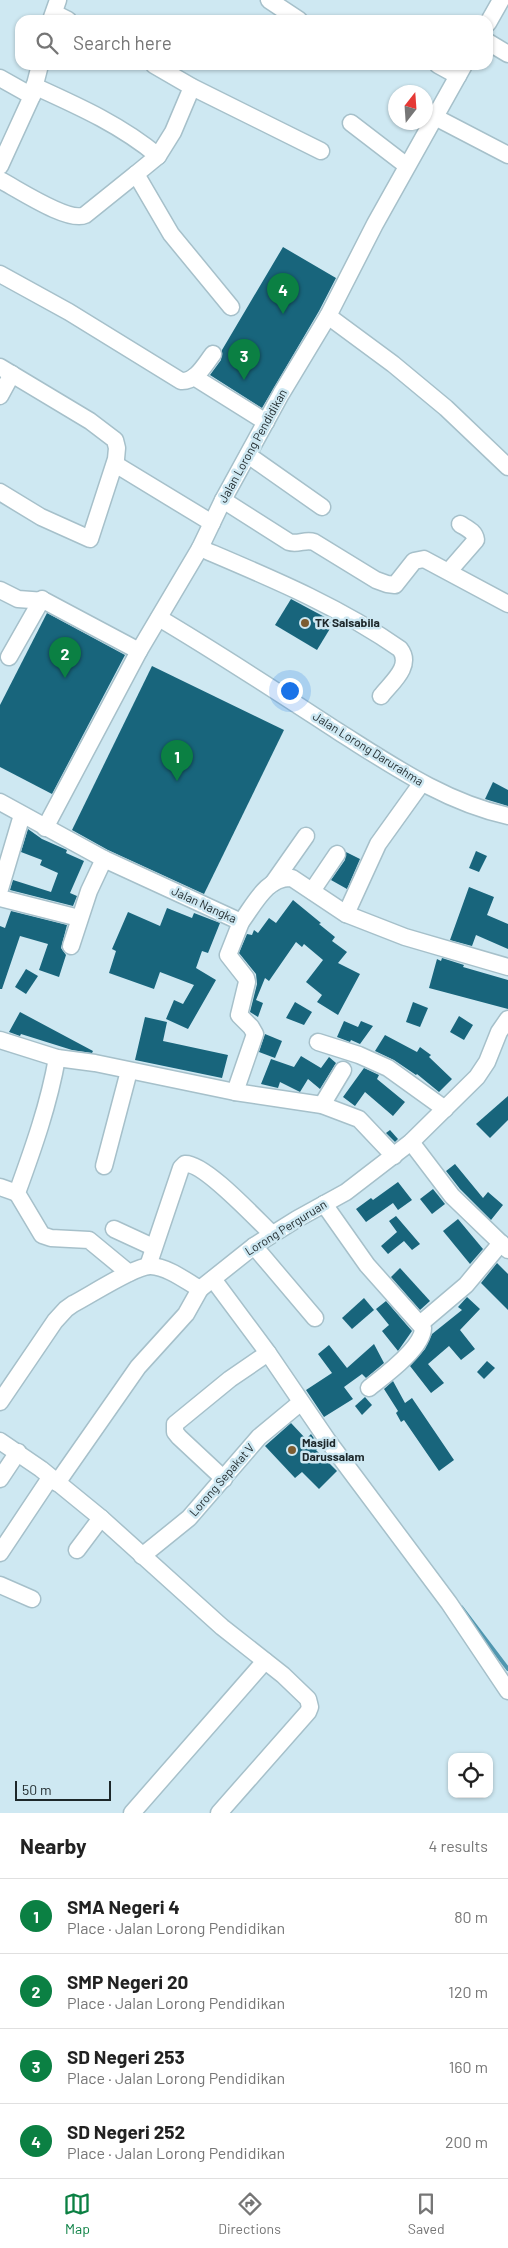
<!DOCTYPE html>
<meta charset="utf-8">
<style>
body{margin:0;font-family:Barlow,sans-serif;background:#f6f6f6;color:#222}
.controls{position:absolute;right:15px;bottom:15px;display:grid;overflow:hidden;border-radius:10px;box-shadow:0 1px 4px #0004}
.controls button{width:45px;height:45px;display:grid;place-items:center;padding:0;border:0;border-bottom:1px solid #e0e0e0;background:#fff;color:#222;font:25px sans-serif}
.compass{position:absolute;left:388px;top:85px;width:45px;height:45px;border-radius:50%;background:#fff;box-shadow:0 1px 4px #0004;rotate:17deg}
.scale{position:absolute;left:15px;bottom:12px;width:96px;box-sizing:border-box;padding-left:5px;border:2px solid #1d272a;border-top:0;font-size:14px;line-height:18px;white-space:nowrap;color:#1d272a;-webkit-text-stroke:4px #cee8f2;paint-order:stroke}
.you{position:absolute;left:289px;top:690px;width:18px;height:18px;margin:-12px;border:4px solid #fff;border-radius:50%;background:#1a73e8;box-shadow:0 0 0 8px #1a73e833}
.badge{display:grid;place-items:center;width:32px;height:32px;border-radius:50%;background:#0b8043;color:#fff;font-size:16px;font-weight:700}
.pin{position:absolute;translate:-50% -41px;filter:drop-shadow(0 1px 2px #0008)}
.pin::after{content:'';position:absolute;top:26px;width:18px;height:15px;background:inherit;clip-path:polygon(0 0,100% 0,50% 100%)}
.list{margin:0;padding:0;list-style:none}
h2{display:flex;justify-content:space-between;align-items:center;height:65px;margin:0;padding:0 20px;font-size:21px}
h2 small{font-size:16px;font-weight:400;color:#767676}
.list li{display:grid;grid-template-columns:32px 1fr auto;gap:15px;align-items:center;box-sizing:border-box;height:75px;padding:0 20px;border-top:1px solid #e0e0e0}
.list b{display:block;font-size:19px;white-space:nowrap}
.list p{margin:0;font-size:16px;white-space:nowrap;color:#767676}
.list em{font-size:16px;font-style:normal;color:#767676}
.icon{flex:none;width:28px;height:28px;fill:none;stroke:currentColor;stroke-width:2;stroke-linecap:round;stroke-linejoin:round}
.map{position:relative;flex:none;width:508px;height:1813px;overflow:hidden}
.search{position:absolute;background:#fff;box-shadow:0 1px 4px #0004;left:15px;right:15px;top:15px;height:55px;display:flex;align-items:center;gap:12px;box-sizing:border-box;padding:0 18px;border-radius:15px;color:#767676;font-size:19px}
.sheet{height:365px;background:#fff}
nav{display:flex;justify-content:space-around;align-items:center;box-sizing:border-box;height:70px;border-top:1px solid #e0e0e0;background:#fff;font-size:14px;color:#767676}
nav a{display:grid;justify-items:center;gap:2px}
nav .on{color:#0b8043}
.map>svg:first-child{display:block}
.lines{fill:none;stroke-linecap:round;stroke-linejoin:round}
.stream{stroke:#5197b0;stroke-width:4}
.building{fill:#18657c}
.minor-casing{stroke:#a6c0ca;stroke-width:19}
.minor{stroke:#fff;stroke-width:16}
.poi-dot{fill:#7c5d32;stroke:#cee8f2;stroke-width:2}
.labels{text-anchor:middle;stroke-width:5;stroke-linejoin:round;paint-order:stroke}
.street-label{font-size:12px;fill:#1d272a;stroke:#cee8f2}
.poi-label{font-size:12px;font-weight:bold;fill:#1d272a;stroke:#cee8f2;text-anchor:start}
</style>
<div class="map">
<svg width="508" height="1813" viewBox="0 0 508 1813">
<rect width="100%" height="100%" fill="#cee8f2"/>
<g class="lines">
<path class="stream" d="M461,1607L508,1669"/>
</g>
<g class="building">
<path d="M283,247L336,278L319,311L262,408L210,375L221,360L222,350Z"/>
<path d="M291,599L334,622L317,650L275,625Z"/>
<path d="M47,613L125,655L52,794L0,767V705Z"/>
<path d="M152,666L284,730L204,894L108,850L72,830Z"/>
<path d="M493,782L508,790V806L485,799Z"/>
<path d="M28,829L42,839L67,850L66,853L84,861L70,893L77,896L73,906L10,890L13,880L51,892L58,873L40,865L42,860L21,852Z"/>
<path d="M476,851L487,856L479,872L469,868Z"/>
<path d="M346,852L360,859L347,889L331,880L345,860Z"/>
<path d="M469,887L494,897L487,915L508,924V949L476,935L472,946L450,940Z"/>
<path d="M293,900L321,923L319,924L335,937L332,941L347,952L338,963L360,974L338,1015L317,1002L322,995L306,982L323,960L304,944L302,947L296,942L269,981L265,978L256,1000L263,1003L258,1017L250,1012L257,984L256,974L239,953L247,934L252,935L254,930L258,933L269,918L276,923Z"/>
<path d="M167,908L192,918L194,913L220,923L208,953L202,951L196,968L216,980L188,1029L166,1019L174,1000L183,1004L194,985L160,972L154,989L109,973L116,951L112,949L128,912L160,926Z"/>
<path d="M11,911L67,925L61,948L66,955L59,977L39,970L48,944L20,936L2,989H0V926L5,928Z"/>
<path d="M442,958L464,965L463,967L508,980V1009L429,988L437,959L441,961Z"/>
<path d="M26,969L38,976L26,994L15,987Z"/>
<path d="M295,1002L312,1012L304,1025L286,1018Z"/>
<path d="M413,1002L428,1008L420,1027L406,1022Z"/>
<path d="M20,1012L93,1051L92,1053L72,1050L21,1034L20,1036L9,1032Z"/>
<path d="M459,1016L473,1025L464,1040L450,1032Z"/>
<path d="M145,1017L167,1022L163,1041L228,1055L222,1078L135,1060Z"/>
<path d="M344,1021L358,1027L361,1021L373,1026L360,1044L351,1040L350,1042L337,1037Z"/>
<path d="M265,1034L282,1041L275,1058L259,1052Z"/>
<path d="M385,1035L417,1052L420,1047L431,1055L429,1057L452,1079L439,1092L417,1074L416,1075L394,1060L375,1051Z"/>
<path d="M301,1056L321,1068L329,1057L336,1063L320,1089L308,1079L300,1092L280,1082L278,1088L261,1084L271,1059L294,1067Z"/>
<path d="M364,1068L379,1075L377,1079L405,1102L393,1116L365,1092L355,1106L343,1097Z"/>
<path d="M508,1096V1120L490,1138L476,1124Z"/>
<path d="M390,1130L398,1139L395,1142L386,1133Z"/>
<path d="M455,1164L483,1198L488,1192L503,1205L491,1220L460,1189L446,1171Z"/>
<path d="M398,1182L412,1200L398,1210L393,1203L366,1222L356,1209L371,1198L373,1200Z"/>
<path d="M433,1189L445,1204L432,1214L420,1199Z"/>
<path d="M396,1216L420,1244L412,1250L404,1241L388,1254L381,1246L397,1232L389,1221Z"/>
<path d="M458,1219L483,1249L470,1264L443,1231Z"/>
<path d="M497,1263L508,1274V1310L481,1283Z"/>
<path d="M400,1268L430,1301L420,1310L391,1277Z"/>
<path d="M467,1297L480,1309L460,1330L475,1349L461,1360L449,1346L428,1364L444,1383L431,1393L410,1366L425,1349L432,1334L462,1310L458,1307Z"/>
<path d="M364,1298L374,1310L352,1329L342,1318Z"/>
<path d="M386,1301L412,1331L398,1351L382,1331L389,1325L376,1309Z"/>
<path d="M374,1344L384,1363L366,1378L362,1374L344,1387L353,1399L324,1417L306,1390L332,1373L318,1354L329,1345L347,1368Z"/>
<path d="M487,1361L495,1368L484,1379L477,1372Z"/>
<path d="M393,1381L405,1403L412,1398L454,1460L439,1471L404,1420L401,1422L396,1413L398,1411L384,1389Z"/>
<path d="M365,1397L372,1405L362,1415L355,1406Z"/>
<path d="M291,1423L306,1439L311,1434L320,1447L316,1450L337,1471L319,1489L302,1472L295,1478L265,1446Z"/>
</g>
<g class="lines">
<defs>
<g id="minor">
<path d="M269,0L299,20"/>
<path d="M54,13L68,20"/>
<path d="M51,20L58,0"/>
<path d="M488,23L501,0"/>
<path d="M488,42L508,54"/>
<path d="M154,65L192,87L321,151"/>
<path d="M438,65L458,76"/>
<path d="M0,78L32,96"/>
<path d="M34,86C78,106 121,125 158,156L136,174L171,234L231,307"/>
<path d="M435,117L508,155"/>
<path d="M351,123L407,166"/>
<path d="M158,156L173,132L192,87"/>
<path d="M0,166L32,96L40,65"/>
<path d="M0,180C18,189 68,223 85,215L136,174"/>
<path d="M0,274L69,312L181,381C196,382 205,364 213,354"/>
<path d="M328,316L393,364L446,408L508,467"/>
<path d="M0,367L90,421L115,440L117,448L116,459L90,539L41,517L0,492"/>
<path d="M194,377L266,422"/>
<path d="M0,396L12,374"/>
<path d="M248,455L322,507"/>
<path d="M115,464L212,523"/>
<path d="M223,500L289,542C298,545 305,539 314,542L376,580L387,584L395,585L414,561L424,559L508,604"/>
<path d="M200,548C268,577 339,606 400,649C413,666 391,683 381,696"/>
<path d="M449,571L476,540C475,531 466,528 460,524"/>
<path d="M0,590L18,599L45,601L139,651"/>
<path d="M159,618C220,654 279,693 339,732C393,766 445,802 508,816"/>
<path d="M9,657L42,599"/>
<path d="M0,802L104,859L241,922C254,905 267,876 292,878L346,914L405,937L508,967"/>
<path d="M45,828L139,651L200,548L223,500L281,394L328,316L375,224L464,65"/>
<path d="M273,883L306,836"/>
<path d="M0,889L22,815"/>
<path d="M312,891L337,854"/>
<path d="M0,898L79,918"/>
<path d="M346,914L378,844L421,784"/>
<path d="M71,946L89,891L104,859"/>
<path d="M0,1040L57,1058L95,1063L235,1092L322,1105L359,1119L394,1156"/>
<path d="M318,1042L359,1055L388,1068L445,1109"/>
<path d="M57,1058C49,1104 33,1149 17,1193L42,1235L51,1238L89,1240L129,1273"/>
<path d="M235,1092L255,1034L251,1027L239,1015L247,982L246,978L228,955L241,922"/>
<path d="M322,1105L343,1070"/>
<path d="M411,1142L452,1196L508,1250"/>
<path d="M104,1166L129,1071"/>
<path d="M0,1187L17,1193"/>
<path d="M324,1204L367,1265L423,1328C423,1348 384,1376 369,1388"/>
<path d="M114,1229L153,1247"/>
<path d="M254,1246L315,1318"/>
<path d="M148,1266L181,1168L185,1164C204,1162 257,1220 272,1234"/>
<path d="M213,1279L268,1353L328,1441L449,1603L508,1691"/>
<path d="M420,1324L466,1285L501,1243"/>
<path d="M0,1402L55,1321L66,1309L73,1304C89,1296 136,1265 151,1266C168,1267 186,1281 200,1289L254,1246L297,1219L346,1192L411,1142L477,1077L487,1062L499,1032L508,1019"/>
<path d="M0,1441L41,1469L101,1518L222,1627L283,1675L308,1699L310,1707L308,1712L219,1813"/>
<path d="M0,1479L18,1452"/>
<path d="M224,1479L179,1437L175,1432V1424L230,1379L268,1353"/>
<path d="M57,1483L138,1367L186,1314L200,1289"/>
<path d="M77,1550L101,1518"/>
<path d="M0,1553L50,1478"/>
<path d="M142,1556L189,1518L259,1437L300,1403"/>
<path d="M0,1585L32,1599"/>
<path d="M132,1813L265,1661"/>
</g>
</defs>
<use href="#minor" class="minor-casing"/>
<use href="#minor" class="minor"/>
</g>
<g class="poi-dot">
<circle cx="305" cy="623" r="5"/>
<circle cx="292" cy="1450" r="5"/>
</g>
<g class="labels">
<g class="street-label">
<text transform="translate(253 446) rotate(-61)" y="4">Jalan Lorong Pendidikan</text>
<text transform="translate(368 749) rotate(32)" y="4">Jalan Lorong Darurahma</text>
<text transform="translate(204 905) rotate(25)" y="4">Jalan Nangka</text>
<text transform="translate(286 1228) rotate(-32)" y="4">Lorong Perguruan</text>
<text transform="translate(222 1480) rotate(-49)" y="4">Lorong Sepakat V</text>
</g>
<g class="poi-label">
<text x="315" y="627">TK Salsabila</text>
<text x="302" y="1447">Masjid<tspan x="302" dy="14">Darussalam</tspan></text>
</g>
</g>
</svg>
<div class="controls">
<button><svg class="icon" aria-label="locate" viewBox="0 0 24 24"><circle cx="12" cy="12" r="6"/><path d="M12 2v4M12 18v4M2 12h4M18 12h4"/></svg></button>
</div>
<svg class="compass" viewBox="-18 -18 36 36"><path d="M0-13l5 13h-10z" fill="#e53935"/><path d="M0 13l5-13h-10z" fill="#767676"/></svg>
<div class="scale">50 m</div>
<div class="you"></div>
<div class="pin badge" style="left:177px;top:781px">1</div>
<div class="pin badge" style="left:65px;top:678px">2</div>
<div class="pin badge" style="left:244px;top:380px">3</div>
<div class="pin badge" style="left:283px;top:314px">4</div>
<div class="search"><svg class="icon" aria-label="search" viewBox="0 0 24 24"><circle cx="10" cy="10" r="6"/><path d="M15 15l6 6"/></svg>Search here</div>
</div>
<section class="sheet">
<h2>Nearby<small>4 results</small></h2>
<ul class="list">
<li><span class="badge">1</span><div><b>SMA Negeri 4</b><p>Place · Jalan Lorong Pendidikan</p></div><em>80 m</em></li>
<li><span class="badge">2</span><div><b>SMP Negeri 20</b><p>Place · Jalan Lorong Pendidikan</p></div><em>120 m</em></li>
<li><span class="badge">3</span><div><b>SD Negeri 253</b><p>Place · Jalan Lorong Pendidikan</p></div><em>160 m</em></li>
<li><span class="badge">4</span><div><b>SD Negeri 252</b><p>Place · Jalan Lorong Pendidikan</p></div><em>200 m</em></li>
</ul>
</section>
<nav>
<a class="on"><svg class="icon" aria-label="map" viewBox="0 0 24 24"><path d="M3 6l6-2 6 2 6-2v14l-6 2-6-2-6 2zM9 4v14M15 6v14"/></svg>Map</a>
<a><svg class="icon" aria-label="directions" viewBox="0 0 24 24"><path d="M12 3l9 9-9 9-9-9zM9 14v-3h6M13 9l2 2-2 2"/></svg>Directions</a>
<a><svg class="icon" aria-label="saved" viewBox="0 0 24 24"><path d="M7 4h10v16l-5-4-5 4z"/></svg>Saved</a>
</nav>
